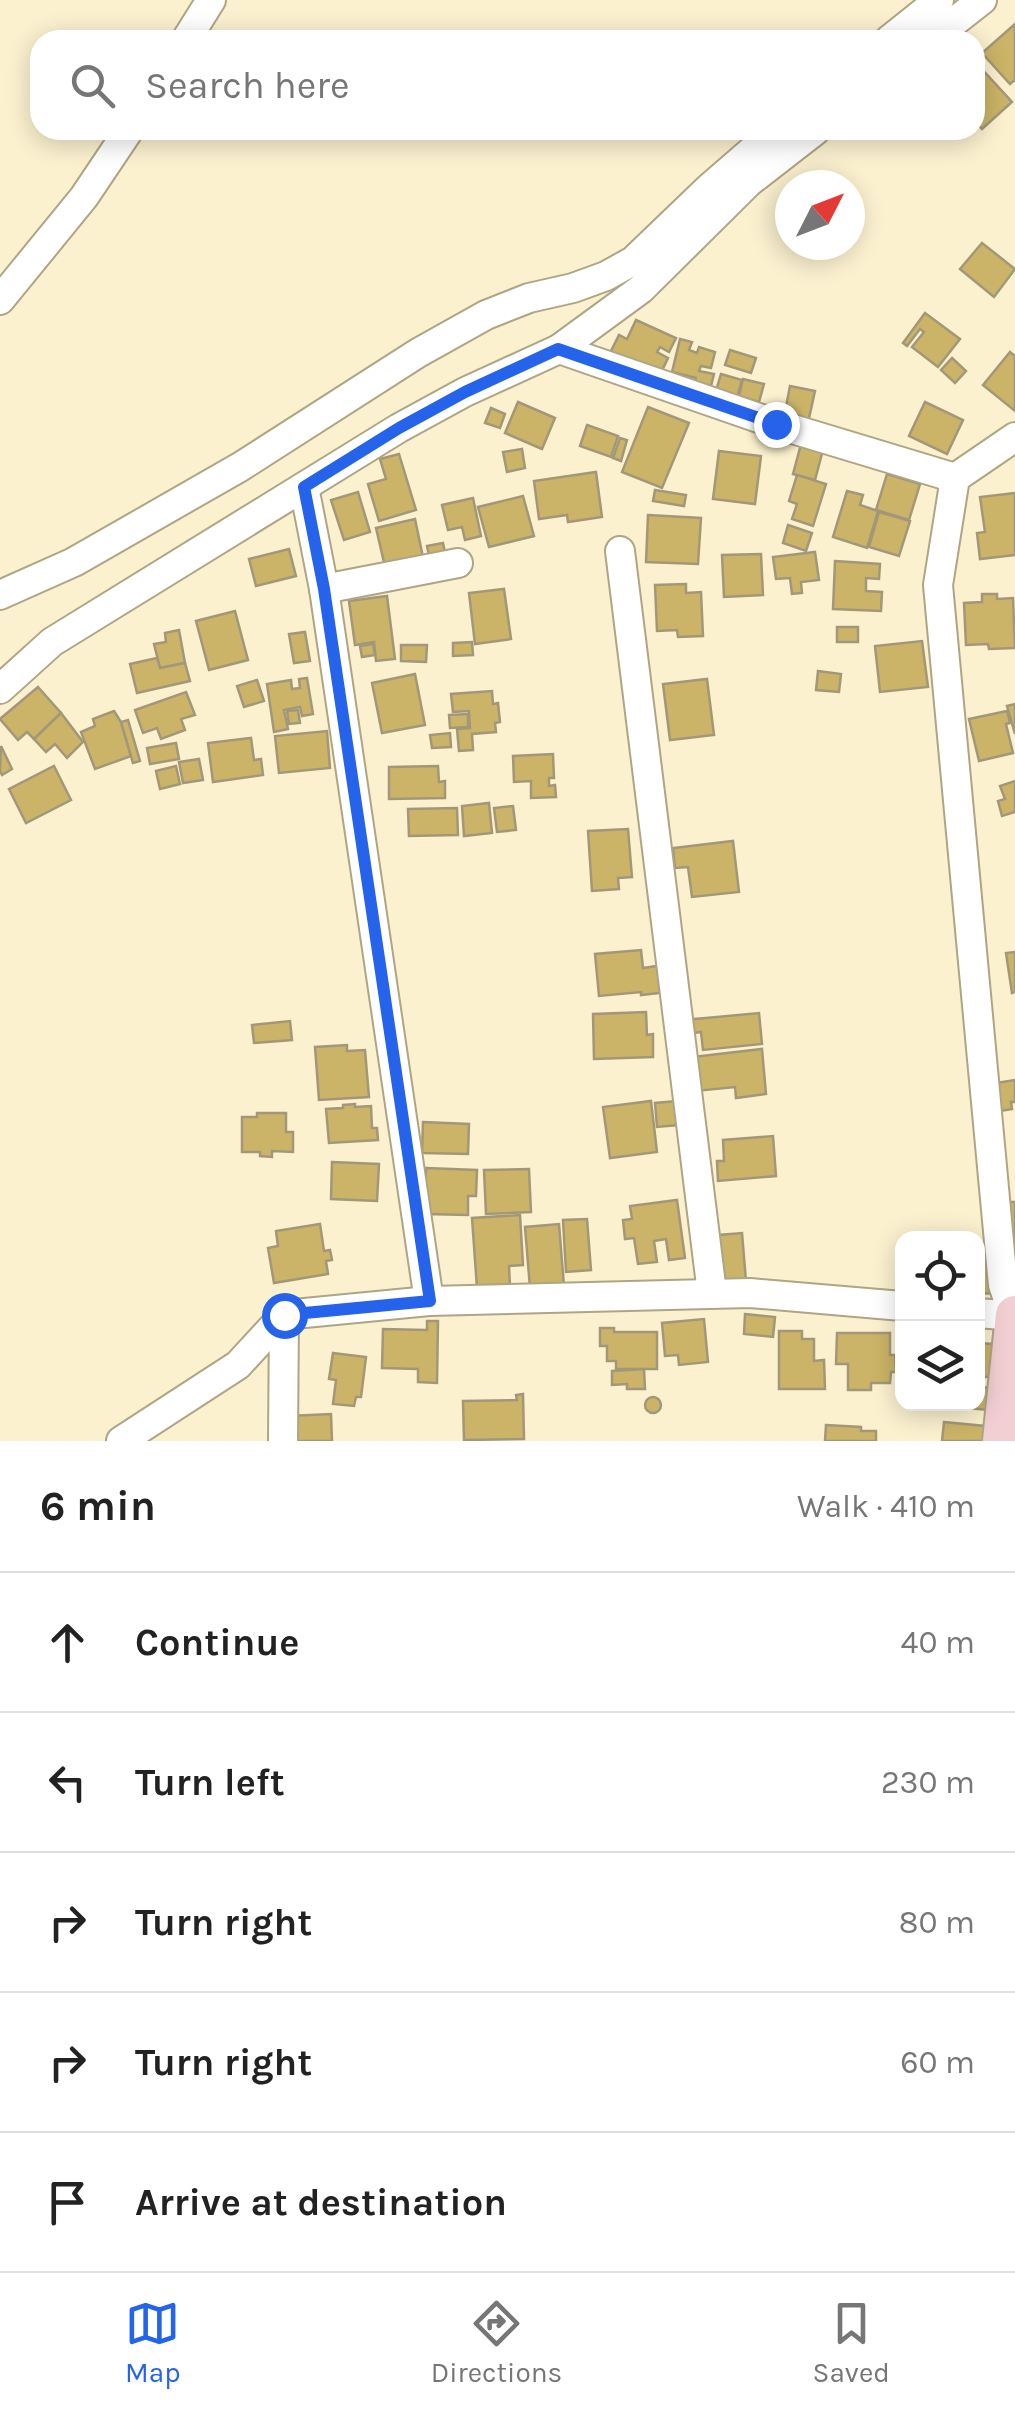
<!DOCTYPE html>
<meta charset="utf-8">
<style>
body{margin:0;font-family:Karla,sans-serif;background:#f2f2f2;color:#222}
.controls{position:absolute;right:30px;bottom:30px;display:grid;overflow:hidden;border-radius:20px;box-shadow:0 5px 25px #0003}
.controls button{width:90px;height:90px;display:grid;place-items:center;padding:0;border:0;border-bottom:2px solid #e0e0e0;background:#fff;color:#222;font:50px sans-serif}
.compass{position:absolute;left:775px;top:170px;width:90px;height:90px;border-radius:50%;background:#fff;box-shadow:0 5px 25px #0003;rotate:48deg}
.stop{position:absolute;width:30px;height:30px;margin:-22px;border:8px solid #2563eb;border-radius:50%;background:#fff}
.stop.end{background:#2563eb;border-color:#fff;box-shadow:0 2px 10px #0008}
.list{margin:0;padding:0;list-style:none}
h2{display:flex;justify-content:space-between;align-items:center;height:130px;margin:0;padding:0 40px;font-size:42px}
h2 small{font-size:32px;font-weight:400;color:#767676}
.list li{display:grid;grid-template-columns:65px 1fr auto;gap:30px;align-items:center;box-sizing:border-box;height:140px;padding:0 40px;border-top:2px solid #e0e0e0}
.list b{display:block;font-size:38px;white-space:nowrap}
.list em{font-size:32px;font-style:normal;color:#767676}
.icon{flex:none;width:55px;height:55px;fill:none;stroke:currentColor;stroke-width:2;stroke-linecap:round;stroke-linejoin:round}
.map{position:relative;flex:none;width:1015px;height:1441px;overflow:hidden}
.search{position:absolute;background:#fff;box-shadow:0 5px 25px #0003;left:30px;right:30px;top:30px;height:110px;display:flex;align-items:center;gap:25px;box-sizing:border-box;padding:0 35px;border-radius:30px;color:#767676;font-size:38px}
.sheet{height:830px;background:#fff}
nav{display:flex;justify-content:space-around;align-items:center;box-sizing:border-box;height:140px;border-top:2px solid #e0e0e0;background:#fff;font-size:28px;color:#767676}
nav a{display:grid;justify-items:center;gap:5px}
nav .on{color:#2563eb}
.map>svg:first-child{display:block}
.building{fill:#cbb467;stroke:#a29879;stroke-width:2.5}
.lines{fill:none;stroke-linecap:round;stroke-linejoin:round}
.street-casing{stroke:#aea585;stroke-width:32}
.secondary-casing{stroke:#aea585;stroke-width:42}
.street{stroke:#fff;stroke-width:28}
.secondary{stroke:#f2cfd2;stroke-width:38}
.route{stroke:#2563eb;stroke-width:12}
</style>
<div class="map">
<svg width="1015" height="1441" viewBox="0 0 1015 1441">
<rect width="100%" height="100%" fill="#fbf1cf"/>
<g class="building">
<path d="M1015,24V80L1010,84L982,53Z"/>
<path d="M980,67L1012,102L982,129L975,122V71Z"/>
<path d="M818,175L834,185H812Z"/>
<path d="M982,243L1015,269L994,297L960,269Z"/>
<path d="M925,313L960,339L938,367L912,347L924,332L920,329L907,346L903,343Z"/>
<path d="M636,320L676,338L669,352L660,347L657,352L668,358L659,377L610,353L619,335L627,339Z"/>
<path d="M680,339L692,342L689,350L697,353L699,347L715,352L711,368L701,366L699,371L714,374L711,386L695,382L696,378L672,372Z"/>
<path d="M730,350L756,358L751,373L725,365Z"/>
<path d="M1010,352L1015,356V411L983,385Z"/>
<path d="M952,358L966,371L955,383L941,370Z"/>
<path d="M721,374L742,380L737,397L716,391Z"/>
<path d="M743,379L764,384L759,402L739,396Z"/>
<path d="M790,386L815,391L807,427L783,422Z"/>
<path d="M518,402L555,418L542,449L505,433Z"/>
<path d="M925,402L963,420L947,454L909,436Z"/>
<path d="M648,407L689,423L662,488L622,472Z"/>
<path d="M491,408L505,414L500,428L485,423Z"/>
<path d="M587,425L618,436L611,457L580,446Z"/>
<path d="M620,438L627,440L621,461L613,458Z"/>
<path d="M801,444L823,450L815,480L793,474Z"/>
<path d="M522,449L525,468L507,472L503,452Z"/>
<path d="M719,451L761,456L755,504L713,499Z"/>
<path d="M399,454L416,510L379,521L368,484L386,479L380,459Z"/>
<path d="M596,472L602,517L568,522L567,515L539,519L534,481Z"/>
<path d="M887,474L920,484L909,520L876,510Z"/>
<path d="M797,475L826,484L813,526L792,519L797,504L789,501Z"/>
<path d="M655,490L686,495L684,506L653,501Z"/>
<path d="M847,491L863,495L860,505L878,511L867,548L833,537Z"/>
<path d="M358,492L370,532L344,540L331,500Z"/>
<path d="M1015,493V555L980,559L977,533L985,532L980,497Z"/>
<path d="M523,496L534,536L489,547L478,507Z"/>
<path d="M473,498L481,536L465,540L462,527L448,530L442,505Z"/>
<path d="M879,512L910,521L899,556L869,547Z"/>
<path d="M648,515L701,518L698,564L646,562Z"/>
<path d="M415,519L424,562L386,571L376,528Z"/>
<path d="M788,525L812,533L806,551L783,543Z"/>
<path d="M443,543L447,562L431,565L427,546Z"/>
<path d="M289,549L296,576L256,586L249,559Z"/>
<path d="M815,552L819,580L801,582L802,593L792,594L790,578L776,579L773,557Z"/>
<path d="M761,554L763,595L724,597L722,555Z"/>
<path d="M835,561L880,564L879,579L866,578V591L882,592L881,611L833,609Z"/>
<path d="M686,584V593L701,592L703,636L678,637L677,630L657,631L655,585Z"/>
<path d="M504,589L511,639L475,644L469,593Z"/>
<path d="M982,594H997V599L1013,598L1015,648L989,649L988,644L966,645L964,603L982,602Z"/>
<path d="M387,596L395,659L376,661L374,642L355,645L349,601Z"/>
<path d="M235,611L248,660L209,670L196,621Z"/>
<rect x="837" y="627" width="21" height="15"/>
<path d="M179,630L185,663L160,668L154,644L166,642L165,633Z"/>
<path d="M305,632L310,661L294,663L289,634Z"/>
<path d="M922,641L928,687L880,692L875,646Z"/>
<path d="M472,642L473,655L453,656V643Z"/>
<path d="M373,644L375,655L362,657L360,646Z"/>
<path d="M401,645H427L426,662L401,661Z"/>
<path d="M157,658L160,668L185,663L190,681L137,693L130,664Z"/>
<path d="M818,671L841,674L839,692L816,690Z"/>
<path d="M415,674L425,725L382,733L372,683Z"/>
<path d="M307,678L313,714L302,716L300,707L284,710L288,729L274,732L267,684L291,680L292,689L300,688L299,679Z"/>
<path d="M707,679L714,735L670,740L663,684Z"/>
<path d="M257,680L264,701L244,707L237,686Z"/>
<path d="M38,687L61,713L34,739L27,732L18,740L0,719Z"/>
<path d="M492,691L493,704L498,703L500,722L495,723L496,732L472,734L473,750L459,751L457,729L470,728L469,711L453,712L451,694Z"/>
<path d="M186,692L195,715L181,719L185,730L161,739L157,728L143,733L135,710Z"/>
<path d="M1015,704V734L1007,706Z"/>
<path d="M298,710L300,723L289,724L287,711Z"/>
<path d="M114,711L121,722L131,756L95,769L81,732L95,726L93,719Z"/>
<path d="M1007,711L1010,723L1006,724L1013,753L979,761L969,719Z"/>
<path d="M61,713L83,742L67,758L55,744L46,752L34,739Z"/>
<path d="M468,714V727L450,728L449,715Z"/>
<path d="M128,720L140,761L133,763L121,722Z"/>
<path d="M327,731L330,768L279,773L275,736Z"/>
<path d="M450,733L451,747L432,748L430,735Z"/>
<path d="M251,738L254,760L261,759L263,775L213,782L208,743Z"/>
<path d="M176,743L179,759L150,764L147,748Z"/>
<path d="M1,746L12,769L2,775L0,771Z"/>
<path d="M553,754L554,778H549V786L555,785L556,797L531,798V781L514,782L513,756Z"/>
<path d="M199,759L203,780L183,783L179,762Z"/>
<path d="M54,766L71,800L26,823L9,789Z"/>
<path d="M176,766L180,784L160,789L156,771Z"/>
<path d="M438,766L439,782L445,781V798L389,799V767Z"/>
<path d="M1015,781V812L1002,816L998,801L1005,799L1000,786Z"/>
<path d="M489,803L492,833L464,836L462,806Z"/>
<path d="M513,806L516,830L497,832L494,808Z"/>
<path d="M457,808L458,835L409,836L408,809Z"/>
<path d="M628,829L632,877L618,878L619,889L592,891L588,831Z"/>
<path d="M733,841L739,892L692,897L688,867L675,868L673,848Z"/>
<path d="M641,950L643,968L657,966L660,993L641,995V992L599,996L595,954Z"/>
<path d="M1015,952V992L1012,993L1006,953Z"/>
<path d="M646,1012L647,1035L653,1034V1057L594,1059L593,1014Z"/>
<path d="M759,1013L762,1044L703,1050L701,1032L685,1034L684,1020Z"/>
<path d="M290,1021L292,1040L254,1043L252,1025Z"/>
<path d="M347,1045V1051L365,1050L369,1097L319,1100L315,1047Z"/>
<path d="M762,1049L766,1094L736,1098L735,1087L696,1091L692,1057Z"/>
<path d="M1015,1080V1102H1011L1012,1109L1000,1111L996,1083Z"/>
<path d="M651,1101L657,1152L610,1158L603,1107Z"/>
<path d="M676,1101L678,1125L657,1127L655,1103Z"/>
<path d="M355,1104V1107L371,1106L372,1128H377L378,1140L329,1143L326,1109L343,1108V1105Z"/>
<path d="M257,1113H286V1132H293V1152L272,1151V1157L260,1156V1152H242V1117H257Z"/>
<path d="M423,1122L469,1124L468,1154L422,1153Z"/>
<path d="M773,1136L776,1176L718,1181L717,1161H724L723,1140Z"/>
<path d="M332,1162L379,1164L377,1201L331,1199Z"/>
<path d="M426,1168L477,1170L476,1196H468V1215L425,1214Z"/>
<path d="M529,1169L531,1212L486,1214L484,1170Z"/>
<path d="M677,1200L685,1258L669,1260L666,1239L654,1241L657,1262L638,1264L634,1238L625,1239L623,1220L632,1219L630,1206Z"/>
<path d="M1008,1202H1015V1250L1011,1251Z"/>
<path d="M520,1215L523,1265L509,1266L510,1286L477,1288L472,1218Z"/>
<path d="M587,1219L591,1270L566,1272L563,1220Z"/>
<path d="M320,1224L324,1251L330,1250L332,1260L326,1261L328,1274L274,1283L268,1248L278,1246L276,1231Z"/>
<path d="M559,1224L564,1286L530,1288L525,1227Z"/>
<path d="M742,1233L746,1281L723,1283L719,1235Z"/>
<path d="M991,1250L994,1293L978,1294V1251Z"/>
<path d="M745,1314L775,1317L773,1337L744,1334Z"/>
<path d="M704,1319L708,1362L679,1365L678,1355L665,1356L662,1323Z"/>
<path d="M427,1321H438L437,1383L418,1382V1369L382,1368L383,1329L427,1330Z"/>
<path d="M600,1328H614V1332H657V1369H616V1361H607V1346H600Z"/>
<path d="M779,1331H802V1339H814V1361L824,1360L825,1389H779Z"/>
<path d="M837,1333H890V1355H895L896,1372H891L890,1383H871V1390H848V1364H836Z"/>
<path d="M978,1343L993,1344L997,1378L978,1376Z"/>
<path d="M333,1353L366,1357L361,1397H356L354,1406L333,1404L336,1380L329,1379Z"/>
<path d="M644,1369L645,1389H627V1384L612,1385V1371Z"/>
<path d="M978,1387L990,1388L988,1410L946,1406V1404H978Z"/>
<path d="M523,1394L524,1439L464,1440L463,1401L517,1400L516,1395Z"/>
<circle cx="653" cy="1405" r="8"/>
<path d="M331,1414L332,1441H290L289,1416Z"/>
<path d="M944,1422L985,1426L984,1441H942Z"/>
<path d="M826,1425L861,1427V1431H876V1441H825Z"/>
</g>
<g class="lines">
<defs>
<g id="street">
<path d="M186,40L211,0"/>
<path d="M889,40L939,0"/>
<path d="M931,40L982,0"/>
<path d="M0,300L84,197L129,130"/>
<path d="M559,349L776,424L955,478"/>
<path d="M304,487L324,589L429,1301"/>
<path d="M620,551L712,1293"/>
<path d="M324,589L458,563"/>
<path d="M0,595L74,562L240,467L418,353L486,315L529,298L573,288L606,276L633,261L709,188L776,130"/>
<path d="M0,689L52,642L399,428L465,392L559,349L641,289L749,182L816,130"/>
<path d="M978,1313L1014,1316L1003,1285L938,585L955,478L1015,437"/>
<path d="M121,1441L238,1365L284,1315L429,1301L750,1293L902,1306"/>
<path d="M283,1441L284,1315"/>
</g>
<path id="secondary" d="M1002,1441L1015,1315"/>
</defs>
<use href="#street" class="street-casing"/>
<use href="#secondary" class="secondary-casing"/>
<use href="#street" class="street"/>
<use href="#secondary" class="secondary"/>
</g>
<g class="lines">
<path class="route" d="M284,1315L430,1301L324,589L304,487L399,428L465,392L558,349L776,424"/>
</g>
</svg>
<div class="controls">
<button><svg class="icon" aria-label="locate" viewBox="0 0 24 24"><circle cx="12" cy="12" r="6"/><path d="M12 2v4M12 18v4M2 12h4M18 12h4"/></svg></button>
<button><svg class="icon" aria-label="layers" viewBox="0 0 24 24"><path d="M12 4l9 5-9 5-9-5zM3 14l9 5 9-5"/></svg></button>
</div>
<svg class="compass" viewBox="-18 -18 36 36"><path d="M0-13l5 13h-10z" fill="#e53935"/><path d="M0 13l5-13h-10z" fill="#767676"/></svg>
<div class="stop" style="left:284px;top:1315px"></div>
<div class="stop end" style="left:776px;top:424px"></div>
<div class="search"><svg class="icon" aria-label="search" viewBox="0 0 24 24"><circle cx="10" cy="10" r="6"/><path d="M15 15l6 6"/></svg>Search here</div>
</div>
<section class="sheet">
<h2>6 min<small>Walk · 410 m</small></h2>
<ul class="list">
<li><svg class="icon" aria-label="ahead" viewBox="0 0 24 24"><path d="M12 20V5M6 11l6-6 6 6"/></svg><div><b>Continue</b></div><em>40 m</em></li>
<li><svg class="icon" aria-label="left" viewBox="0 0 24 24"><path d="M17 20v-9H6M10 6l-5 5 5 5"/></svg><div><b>Turn left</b></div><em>230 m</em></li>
<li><svg class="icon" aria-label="right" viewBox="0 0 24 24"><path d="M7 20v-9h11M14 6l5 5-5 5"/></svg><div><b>Turn right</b></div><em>80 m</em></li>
<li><svg class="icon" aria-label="right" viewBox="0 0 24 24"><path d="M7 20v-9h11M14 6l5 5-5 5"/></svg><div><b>Turn right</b></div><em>60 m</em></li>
<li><svg class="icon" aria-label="arrive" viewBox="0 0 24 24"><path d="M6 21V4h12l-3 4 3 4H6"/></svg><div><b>Arrive at destination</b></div></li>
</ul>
</section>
<nav>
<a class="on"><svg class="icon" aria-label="map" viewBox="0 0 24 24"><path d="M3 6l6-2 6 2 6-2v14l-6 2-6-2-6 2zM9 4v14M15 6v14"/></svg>Map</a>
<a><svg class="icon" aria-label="directions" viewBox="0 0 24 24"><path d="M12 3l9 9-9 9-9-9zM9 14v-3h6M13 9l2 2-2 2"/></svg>Directions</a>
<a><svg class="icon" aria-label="saved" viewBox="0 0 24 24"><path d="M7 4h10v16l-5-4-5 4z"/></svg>Saved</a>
</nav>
